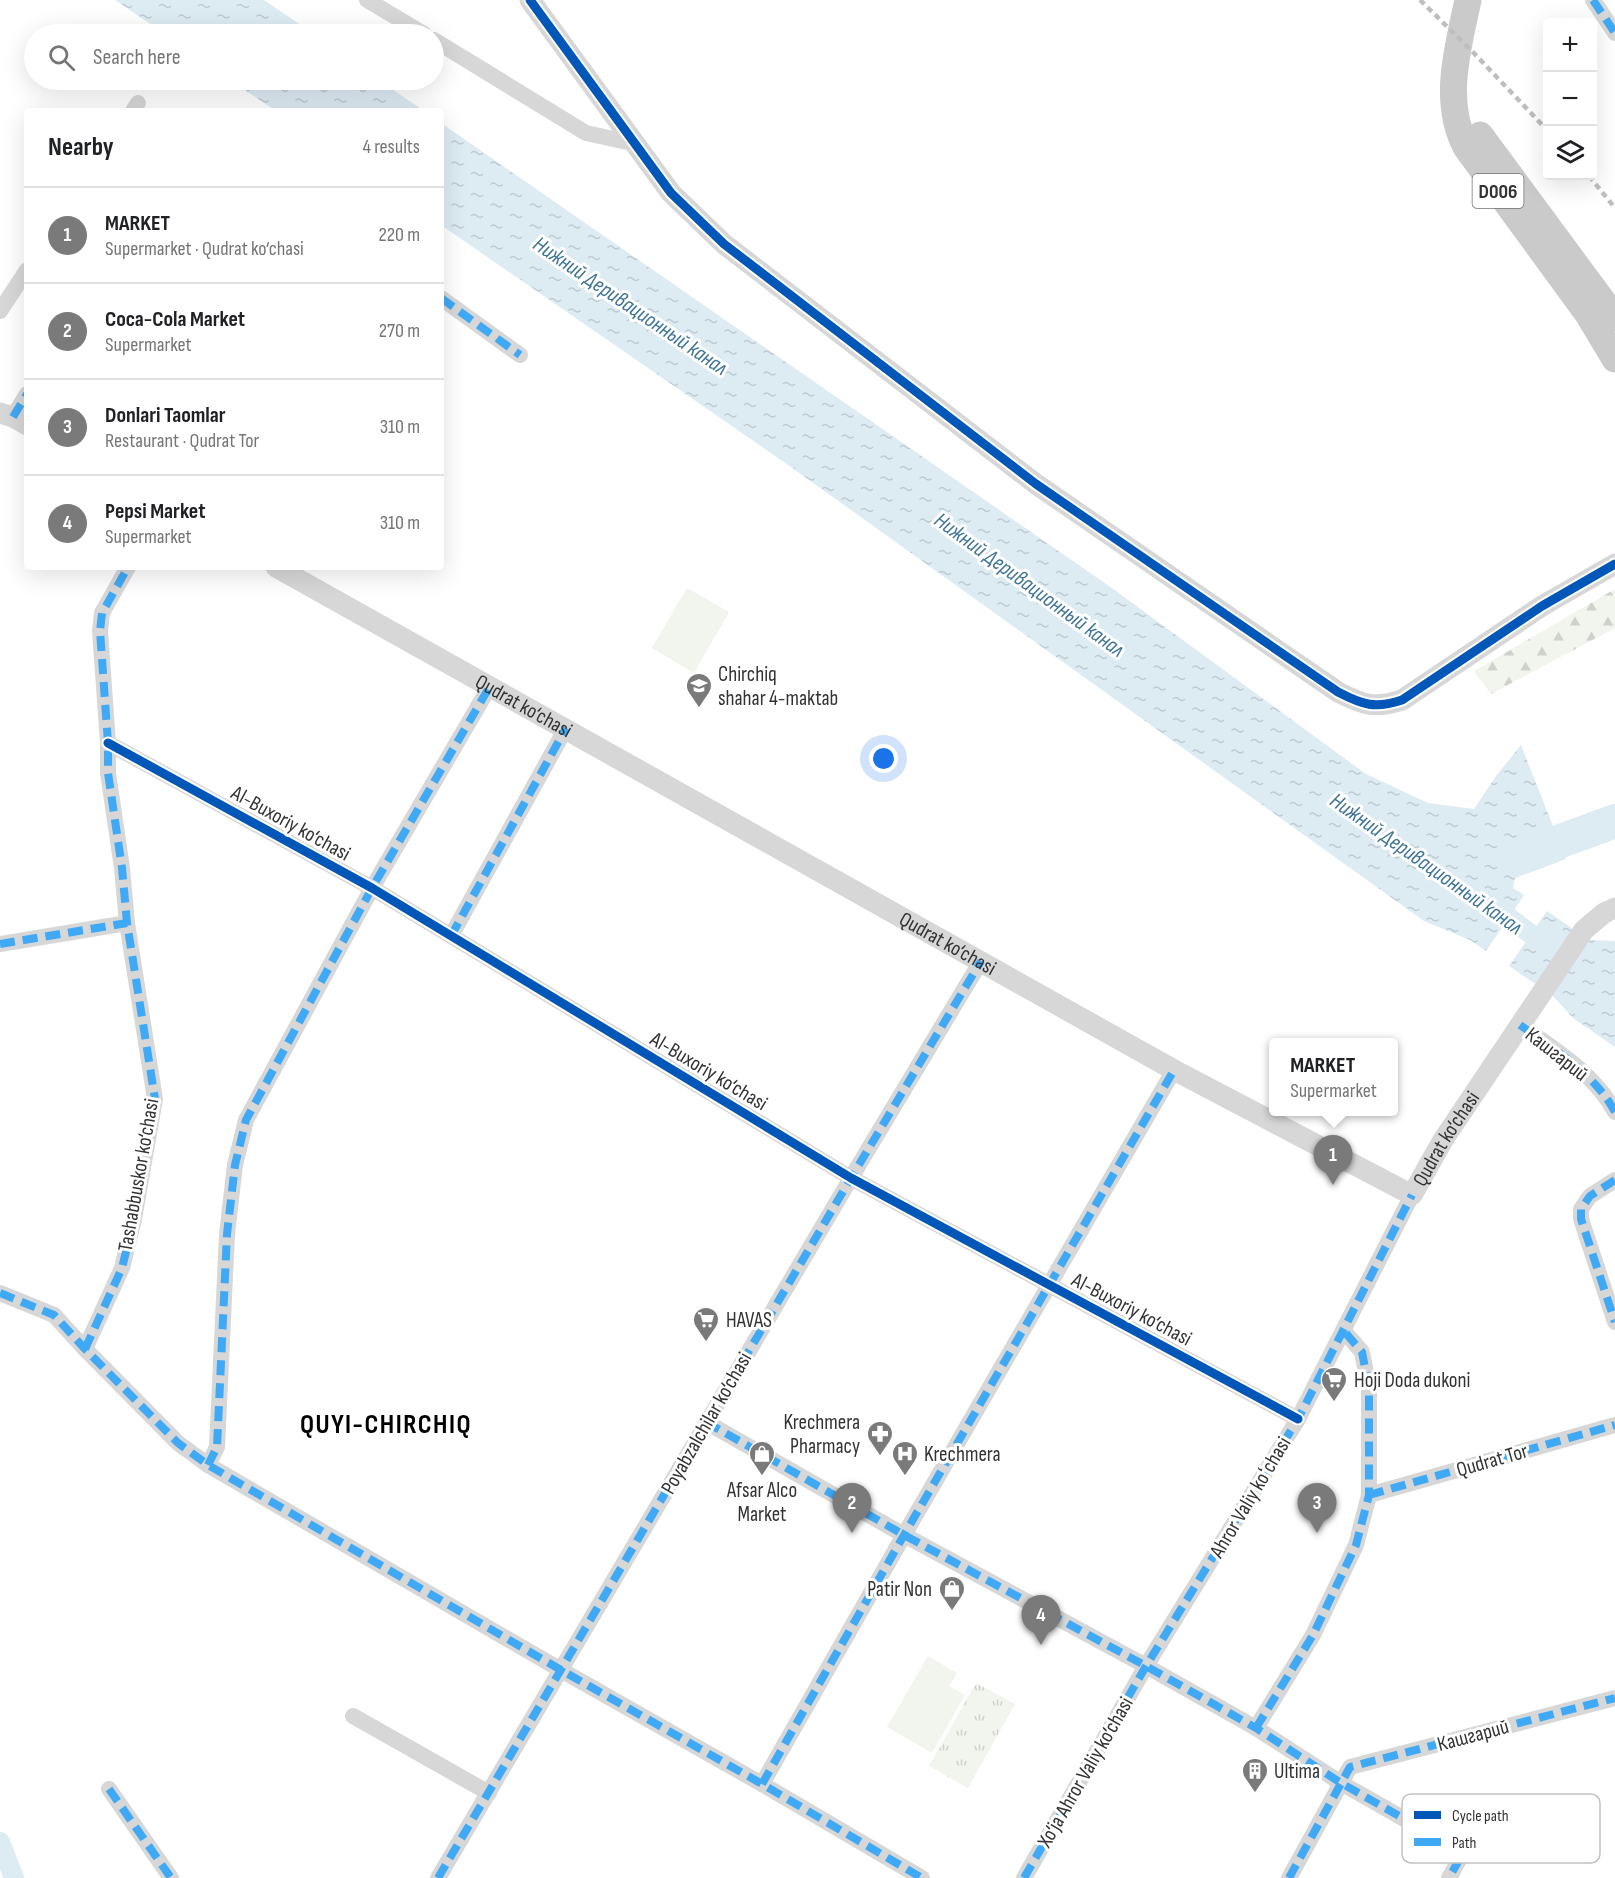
<!DOCTYPE html>
<meta charset="utf-8">
<style>
body{margin:0;font-family:"Sofia Sans Condensed",sans-serif;background:#f2f2f2;color:#202124}
.controls{position:absolute;right:18px;top:18px;display:grid;overflow:hidden;border-radius:6px;box-shadow:0 6px 24px #0002}
.controls button{width:54px;height:54px;display:grid;place-items:center;padding:0;border:0;border-bottom:2px solid #e0e0e0;background:#fff;color:#202124;font:30px sans-serif}
.you{position:absolute;left:884px;top:759px;width:21px;height:21px;margin:-15px;border:4px solid #fff;border-radius:50%;background:#1a73e8;box-shadow:0 0 0 9px #1a73e833}
.badge{display:grid;place-items:center;width:39px;height:39px;border-radius:50%;background:#7a7a7a;color:#fff;font-size:20px;font-weight:700}
.pin{position:absolute;translate:-50% -50px;filter:drop-shadow(0 2px 3px #0008)}
.pin::after{content:'';position:absolute;top:32px;width:21px;height:18px;background:inherit;clip-path:polygon(0 0,100% 0,50% 100%)}
.popup{position:absolute;left:1269px;top:1038px;width:129px;height:78px;box-sizing:border-box;display:grid;place-content:center;border-radius:6px;background:#fff;filter:drop-shadow(0 2px 4px #0005);font-size:20px;white-space:nowrap;color:#757577}
.popup b{font-size:22px;color:#202124}
.popup::after{content:'';position:absolute;left:50%;top:100%;margin-left:-12px;border:12px solid transparent;border-top-color:#fff}
.list{margin:0;padding:0;list-style:none}
h2{display:flex;justify-content:space-between;align-items:center;height:78px;margin:0;padding:0 24px;font-size:26px}
h2 small{font-size:20px;font-weight:400;color:#757577}
.list li{display:grid;grid-template-columns:39px 1fr auto;gap:18px;align-items:center;box-sizing:border-box;height:96px;padding:0 24px;border-top:2px solid #e0e0e0}
.list b{display:block;font-size:22px;white-space:nowrap}
.list p{margin:0;font-size:20px;white-space:nowrap;color:#757577}
.list em{font-size:20px;font-style:normal;color:#757577}
.icon{flex:none;width:33px;height:33px;fill:none;stroke:currentColor;stroke-width:2;stroke-linecap:round;stroke-linejoin:round}
.map{position:relative;flex:none;width:1615px;height:1878px;overflow:hidden}
.search{position:absolute;background:#fff;box-shadow:0 6px 24px #0002;left:24px;top:24px;width:420px;height:66px;display:flex;align-items:center;gap:15px;box-sizing:border-box;padding:0 21px;border-radius:33px;color:#757577;font-size:22px}
.panel{position:absolute;background:#fff;box-shadow:0 6px 24px #0002;left:24px;top:108px;width:420px;height:462px;border-radius:6px}
.map>svg:first-child{display:block}
.grass{fill:url(#grass-tufts)}
.forest{fill:url(#forest-firs)}
.green{fill:#f1f5ed}
.water{fill:url(#water-ripples)}
.lines{fill:none;stroke-linecap:round;stroke-linejoin:round}
.canal{stroke:#ddebf3;stroke-width:20}
.river{stroke:#ddebf3;stroke-width:34}
.minor{stroke:#d7d7d7;stroke-width:16}
.tertiary{stroke:#d7d7d7;stroke-width:21}
.primary{stroke:#cacaca;stroke-width:27}
.rail{stroke:#bebebe;stroke-width:4.5;stroke-dasharray:6 4.5;stroke-linecap:butt}
.quiet{stroke:#3fa9f5;stroke-width:8;stroke-dasharray:15 8;stroke-linecap:butt}
.cycleway-casing{stroke:#fff;stroke-width:13}
.cycleway{stroke:#0057b8;stroke-width:9}
.labels{text-anchor:middle;stroke-width:6;stroke-linejoin:round;paint-order:stroke}
.shield{fill:#fff;stroke:#707070;stroke-width:1.5}
.shield-label{font-size:20px;font-weight:bold;fill:#333}
.poi-label{font-size:21px;fill:#333;stroke:#fff;text-anchor:start}
.street-label{font-size:21px;fill:#333;stroke:#fff}
.water-label{font-size:22px;font-style:italic;fill:#3f7597;stroke:#fff}
.district-label{font-size:27px;font-weight:bold;letter-spacing:1.5px;fill:#000;stroke:#fff}
.key{fill:#fff;stroke:#c2c2c2;stroke-width:1.5}
.key-label{font-size:16px;fill:#333}
</style>
<div class="map">
<svg width="1615" height="1878" viewBox="0 0 1615 1878">
<defs>
<pattern id="grass-tufts" width="24" height="20" patternUnits="userSpaceOnUse" patternTransform="scale(1.5)"><rect width="24" height="20" fill="#f1f5ed"/><path d="M3 7l-1-3M5 7V3M7 7l1-3M15 17l-1-3M17 17v-4M19 17l1-3" fill="none" stroke="#cfd2cc"/></pattern>
<pattern id="forest-firs" width="22" height="20" patternUnits="userSpaceOnUse" patternTransform="scale(1.5)"><rect width="22" height="20" fill="#f1f5ed"/><path d="M5 1l3.5 6h-7zM16 11l3.5 6h-7z" fill="#cfd2cc"/></pattern>
<pattern id="water-ripples" width="26" height="14" patternUnits="userSpaceOnUse" patternTransform="scale(1.5)"><rect width="26" height="14" fill="#ddebf3"/><path d="M2 4q2-2 4 0t4 0M15 11q2-2 4 0t4 0" fill="none" stroke="#becad1"/></pattern>
</defs>
<rect width="100%" height="100%" fill="#fff"/>
<path class="grass" d="M976,1683L1015,1704L968,1788L929,1766Z"/>
<path class="forest" d="M1615,589V628L1491,694L1474,671Z"/>
<g class="green">
<path d="M687,588L729,612L694,673L652,648Z"/>
<path d="M928,1656L957,1673L949,1686L965,1695L932,1753L887,1727Z"/>
</g>
<g class="water">
<path d="M115,0H264L314,34H165Z"/>
<path d="M230,80H379L424,111H276Z"/>
<path d="M441,123L1109,586L1366,774L1428,803L1474,809L1496,776L1521,745L1566,859L1515,878L1513,888L1524,895L1486,951L1470,940L1424,921L791,467L441,225Z"/>
<path d="M1615,807V838L1595,845L1585,819Z"/>
<path d="M1547,911L1589,940L1615,941V1047L1573,1018L1553,996L1509,966Z"/>
</g>
<g class="lines">
<g class="canal">
<path d="M1488,902L1551,949"/>
<path d="M0,1842L14,1878"/>
</g>
<path class="river" d="M1515,858L1615,821"/>
<g class="minor">
<path d="M367,0L424,34"/>
<path d="M1593,0L1615,33"/>
<path d="M434,40L586,133L636,144"/>
<path d="M133,111L138,103"/>
<path d="M441,298L520,355"/>
<path d="M0,311L27,270"/>
<path d="M13,417L27,394"/>
<path d="M108,743L372,888L851,1178L1298,1419"/>
<path d="M451,936L566,728"/>
<path d="M0,944L127,923"/>
<path d="M1520,1025C1554,1049 1595,1074 1615,1112"/>
<path d="M1615,1180L1590,1196L1581,1209V1219L1615,1322"/>
<path d="M0,1293L54,1315L85,1349L178,1443L208,1465L561,1670L762,1784L922,1878"/>
<path d="M85,1349L122,1268L134,1219L155,1099L127,923L122,868L108,773V743L100,631L102,613L128,567"/>
<path d="M706,1422L904,1535L1146,1666L1256,1728L1341,1783L1452,1846L1459,1853L1460,1858L1449,1878"/>
<path d="M208,1465L217,1447L227,1234L235,1165L246,1120L372,888L490,686"/>
<path d="M1369,1495L1615,1425"/>
<path d="M353,1716L489,1793"/>
<path d="M1256,1728L1313,1635L1356,1545L1369,1495V1388L1362,1352L1344,1331"/>
<path d="M762,1784L904,1535L1174,1070"/>
<path d="M109,1789L171,1878"/>
<path d="M438,1878L851,1178L981,961"/>
<path d="M1024,1878L1146,1666L1298,1419L1412,1195"/>
<path d="M1289,1878L1350,1767L1615,1698"/>
</g>
<g class="tertiary">
<path d="M530,0L671,193L724,244L1036,484L1338,692C1363,705 1375,709 1402,700L1542,606L1615,564"/>
<path d="M0,413L13,417L27,425"/>
<path id="s1" d="M276,567L1174,1070L1412,1195L1443,1140L1584,930L1604,913L1615,908"/>
</g>
<g class="primary">
<path d="M1468,0C1458,48 1442,101 1466,147L1588,314L1615,359"/>
<path d="M1480,135L1615,318"/>
</g>
<g class="rail">
<path d="M1420,0L1471,50L1548,131"/>
<path d="M1589,176L1615,208"/>
</g>
<g class="quiet">
<path d="M1593,0L1615,33"/>
<path d="M441,298L520,355"/>
<path d="M13,417L27,394"/>
<path d="M451,936L566,728"/>
<path d="M0,944L127,923"/>
<path d="M1520,1025C1554,1049 1595,1074 1615,1112"/>
<path d="M1615,1180L1590,1196L1581,1209V1219L1615,1322"/>
<path d="M0,1293L54,1315L85,1349L178,1443L208,1465L561,1670L762,1784L922,1878"/>
<path d="M85,1349L122,1268L134,1219L155,1099L127,923L122,868L108,773V743L100,631L102,613L128,567"/>
<path d="M706,1422L904,1535L1146,1666L1256,1728L1341,1783L1452,1846L1459,1853L1460,1858L1449,1878"/>
<path d="M208,1465L217,1447L227,1234L235,1165L246,1120L372,888L490,686"/>
<path d="M1369,1495L1615,1425"/>
<path d="M1256,1728L1313,1635L1356,1545L1369,1495V1388L1362,1352L1344,1331"/>
<path d="M762,1784L904,1535L1174,1070"/>
<path d="M109,1789L171,1878"/>
<path d="M438,1878L851,1178L981,961"/>
<path d="M1024,1878L1146,1666L1298,1419L1412,1195"/>
<path d="M1289,1878L1350,1767L1615,1698"/>
</g>
<defs>
<g id="cycleway">
<path d="M530,0L671,193L724,244L1036,484L1338,692C1363,705 1375,709 1402,700L1542,606L1615,564"/>
<path d="M108,743L372,888L851,1178L1298,1419"/>
</g>
</defs>
<use href="#cycleway" class="cycleway-casing"/>
<use href="#cycleway" class="cycleway"/>
</g>
<defs>
<symbol id="school-pin" viewBox="-11 -11 22 30"><path d="M0 17L-7.5 6A9.5 9.5 0 1 1 7.5 6Z" fill="#7a7a7a" stroke="#fff"/><path d="M0-5L7-2L0 1L-7-2ZM-4 1L0 2.5L4 1V4Q0 6-4 4Z" fill="#fff"/></symbol>
<symbol id="supermarket-pin" viewBox="-11 -11 22 30"><path d="M0 17L-7.5 6A9.5 9.5 0 1 1 7.5 6Z" fill="#7a7a7a" stroke="#fff"/><path d="M-6-5.5h2.5l.6 2H6L4.5 2H-2.5L-4.4-4H-6ZM-1.5 3.2a1.3 1.3 0 1 0 .1 0ZM3 3.2a1.3 1.3 0 1 0 .1 0Z" fill="#fff"/></symbol>
<symbol id="pharmacy-pin" viewBox="-11 -11 22 30"><path d="M0 17L-7.5 6A9.5 9.5 0 1 1 7.5 6Z" fill="#7a7a7a" stroke="#fff"/><path d="M-2-6h4v4h4v4h-4v4h-4v-4h-4v-4h4Z" fill="#fff"/></symbol>
<symbol id="shop-pin" viewBox="-11 -11 22 30"><path d="M0 17L-7.5 6A9.5 9.5 0 1 1 7.5 6Z" fill="#7a7a7a" stroke="#fff"/><path d="M-5-2.5h2.3a2.7 3.5 0 0 1 5.4 0H5L5.5 6h-11ZM-1.5-2.5h3a1.5 2.3 0 0 0-3 0Z" fill="#fff"/></symbol>
<symbol id="hospital-pin" viewBox="-11 -11 22 30"><path d="M0 17L-7.5 6A9.5 9.5 0 1 1 7.5 6Z" fill="#7a7a7a" stroke="#fff"/><path d="M-5-5h3v3.5h4V-5h3V5h-3V1.5h-4V5h-3Z" fill="#fff"/></symbol>
<symbol id="building-pin" viewBox="-11 -11 22 30"><path d="M0 17L-7.5 6A9.5 9.5 0 1 1 7.5 6Z" fill="#7a7a7a" stroke="#fff"/><path d="M-4-6H4V6H1V3H-1V6H-4ZM-2.5-4.3h1.7v1.8h-1.7ZM.8-4.3h1.7v1.8H.8ZM-2.5-1h1.7V.8h-1.7ZM.8-1h1.7V.8H.8Z" fill="#fff"/></symbol>
</defs>
<g fill-rule="evenodd">
<use href="#school-pin" x="684" y="671" width="30" height="40"/>
<use href="#supermarket-pin" x="691" y="1305" width="30" height="40"/>
<use href="#supermarket-pin" x="1319" y="1365" width="30" height="40"/>
<use href="#pharmacy-pin" x="865" y="1419" width="30" height="40"/>
<use href="#shop-pin" x="747" y="1439" width="30" height="40"/>
<use href="#hospital-pin" x="890" y="1439" width="30" height="40"/>
<use href="#shop-pin" x="937" y="1574" width="30" height="40"/>
<use href="#building-pin" x="1240" y="1756" width="30" height="40"/>
</g>
<g class="labels">
<rect class="shield" x="1472.5" y="174" width="51" height="34" rx="4.5"/>
<g class="shield-label">
<text x="1498" y="198">D006</text>
</g>
<g class="poi-label">
<text x="718" y="681">Chirchiq<tspan x="718" dy="24">shahar 4-maktab</tspan></text>
<text x="726" y="1327">HAVAS</text>
<text x="1354" y="1387">Hoji Doda dukoni</text>
<text x="860" y="1429" text-anchor="end">Krechmera<tspan x="860" dy="24">Pharmacy</tspan></text>
<text x="924" y="1461">Krechmera</text>
<text x="762" y="1497" text-anchor="middle">Afsar Alco<tspan x="762" dy="24">Market</tspan></text>
<text x="932" y="1596" text-anchor="end">Patir Non</text>
<text x="1274" y="1778">Ultima</text>
</g>
<g class="street-label">
<text dy="7" stroke="none"><textPath href="#s1" startOffset="284">Qudrat ko‘chasi</textPath></text>
<text transform="translate(291 823) rotate(29)" y="7">Al-Buxoriy ko‘chasi</text>
<text dy="7" stroke="none"><textPath href="#s1" startOffset="770">Qudrat ko‘chasi</textPath></text>
<text transform="translate(1557 1054) rotate(38)" y="7">Кашгарий</text>
<text transform="translate(709 1071) rotate(31)" y="7">Al-Buxoriy ko‘chasi</text>
<text dy="7" stroke="none"><textPath href="#s1" startOffset="1364">Qudrat ko‘chasi</textPath></text>
<text transform="translate(138 1175) rotate(-80)" y="7">Tashabbuskor ko‘chasi</text>
<text transform="translate(1132 1309) rotate(28)" y="7">Al-Buxoriy ko‘chasi</text>
<text transform="translate(706 1423) rotate(-60)" y="7">Poyabzalchilar ko‘chasi</text>
<text transform="translate(1492 1460) rotate(-16)" y="7">Qudrat Tor</text>
<text transform="translate(1250 1497) rotate(-59)" y="7">Ahror Valiy koʻchasi</text>
<text transform="translate(1473 1735) rotate(-15)" y="7">Кашгарий</text>
<text transform="translate(1085 1772) rotate(-60)" y="7">Xo‘ja Ahror Valiy ko‘chasi</text>
</g>
<g class="water-label">
<text transform="translate(631 305) rotate(34)" y="8">Нижний Деривационный канал</text>
<text transform="translate(1030 584) rotate(36)" y="8">Нижний Деривационный канал</text>
<text transform="translate(1427 863) rotate(35)" y="8">Нижний Деривационный канал</text>
</g>
<g class="district-label">
<text x="386" y="1433">QUYI-CHIRCHIQ</text>
</g>
</g>
<rect x="1402" y="1794" width="198" height="69" rx="9" class="key"/>
<rect x="1414" y="1811" width="27" height="8" fill="#0057b8"/>
<rect x="1414" y="1838" width="27" height="8" fill="#3fa9f5"/>
<g class="key-label">
<text x="1452" y="1821">Cycle path</text>
<text x="1452" y="1848">Path</text>
</g>
</svg>
<div class="controls">
<button>+</button>
<button>−</button>
<button><svg class="icon" aria-label="layers" viewBox="0 0 24 24"><path d="M12 4l9 5-9 5-9-5zM3 14l9 5 9-5"/></svg></button>
</div>
<div class="you"></div>
<div class="pin badge" style="left:1333px;top:1185px">1</div>
<div class="popup"><b>MARKET</b>Supermarket</div>
<div class="pin badge" style="left:852px;top:1533px">2</div>
<div class="pin badge" style="left:1317px;top:1533px">3</div>
<div class="pin badge" style="left:1041px;top:1645px">4</div>
<div class="search"><svg class="icon" aria-label="search" viewBox="0 0 24 24"><circle cx="10" cy="10" r="6"/><path d="M15 15l6 6"/></svg>Search here</div>
<section class="panel">
<h2>Nearby<small>4 results</small></h2>
<ul class="list">
<li><span class="badge">1</span><div><b>MARKET</b><p>Supermarket · Qudrat ko‘chasi</p></div><em>220 m</em></li>
<li><span class="badge">2</span><div><b>Coca-Cola Market</b><p>Supermarket</p></div><em>270 m</em></li>
<li><span class="badge">3</span><div><b>Donlari Taomlar</b><p>Restaurant · Qudrat Tor</p></div><em>310 m</em></li>
<li><span class="badge">4</span><div><b>Pepsi Market</b><p>Supermarket</p></div><em>310 m</em></li>
</ul>
</section>
</div>
